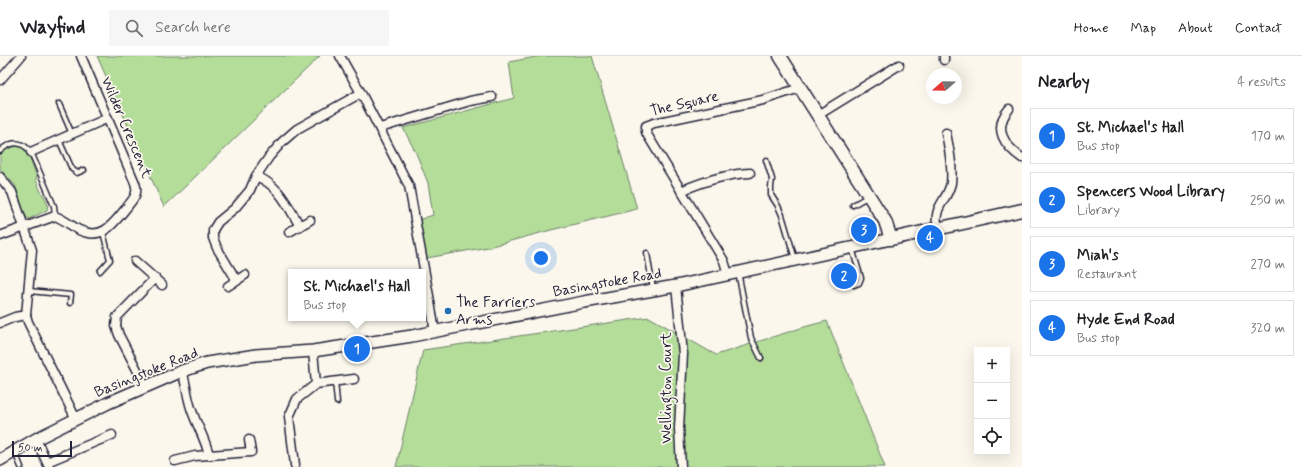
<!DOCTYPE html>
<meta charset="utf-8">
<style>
body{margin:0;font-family:Mynerve,sans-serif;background:#f6f6f6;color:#202124}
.controls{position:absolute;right:12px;bottom:12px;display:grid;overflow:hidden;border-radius:0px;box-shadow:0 4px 16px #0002}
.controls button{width:36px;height:36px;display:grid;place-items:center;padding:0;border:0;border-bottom:1px solid #e0e0e0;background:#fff;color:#202124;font:20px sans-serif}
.compass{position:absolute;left:926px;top:12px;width:36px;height:36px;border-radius:50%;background:#fff;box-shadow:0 4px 16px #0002;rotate:250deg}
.scale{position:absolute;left:12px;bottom:10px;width:60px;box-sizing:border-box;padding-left:4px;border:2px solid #22223b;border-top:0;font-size:11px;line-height:14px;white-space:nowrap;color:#22223b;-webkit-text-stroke:3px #fbf7ec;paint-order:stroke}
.you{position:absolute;left:541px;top:202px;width:14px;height:14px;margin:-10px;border:3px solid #fff;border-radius:50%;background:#1a73e8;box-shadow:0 0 0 6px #1a73e833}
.badge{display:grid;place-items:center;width:26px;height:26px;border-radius:50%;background:#1a73e8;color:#fff;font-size:13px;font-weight:700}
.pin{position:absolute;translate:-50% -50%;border:2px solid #fff;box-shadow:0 1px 4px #0006}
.popup{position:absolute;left:288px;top:213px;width:138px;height:52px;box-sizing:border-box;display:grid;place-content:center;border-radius:0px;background:#fff;filter:drop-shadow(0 1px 3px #0005);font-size:13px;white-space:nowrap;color:#757577}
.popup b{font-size:15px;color:#202124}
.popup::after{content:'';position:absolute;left:50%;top:100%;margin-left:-8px;border:8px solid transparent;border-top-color:#fff}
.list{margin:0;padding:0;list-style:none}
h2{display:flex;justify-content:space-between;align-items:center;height:52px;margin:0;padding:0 16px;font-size:17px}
h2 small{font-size:13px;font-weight:400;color:#757577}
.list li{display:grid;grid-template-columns:26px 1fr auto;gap:12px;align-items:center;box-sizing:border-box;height:56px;margin:0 8px 8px;padding:0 8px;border:1px solid #e0e0e0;border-radius:0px}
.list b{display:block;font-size:15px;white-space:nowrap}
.list p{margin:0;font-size:13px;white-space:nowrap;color:#757577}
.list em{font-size:13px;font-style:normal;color:#757577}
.icon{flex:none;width:22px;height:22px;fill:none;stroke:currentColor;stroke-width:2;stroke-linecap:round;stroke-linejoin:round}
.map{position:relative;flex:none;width:1022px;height:411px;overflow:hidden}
header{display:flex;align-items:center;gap:24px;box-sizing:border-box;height:56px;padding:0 20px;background:#fff;border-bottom:1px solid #e0e0e0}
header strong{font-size:19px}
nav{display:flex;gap:22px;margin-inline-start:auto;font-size:14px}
.search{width:280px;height:36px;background:#f6f6f6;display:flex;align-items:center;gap:10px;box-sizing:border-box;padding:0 14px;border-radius:0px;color:#757577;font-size:15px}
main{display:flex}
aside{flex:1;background:#fff}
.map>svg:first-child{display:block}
.green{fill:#b4dd99;stroke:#6b806a}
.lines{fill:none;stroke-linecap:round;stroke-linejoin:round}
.service-casing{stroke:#22223b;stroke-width:7}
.minor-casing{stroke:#22223b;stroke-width:11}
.tertiary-casing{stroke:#22223b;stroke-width:14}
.secondary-casing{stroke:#22223b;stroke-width:15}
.service{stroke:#fbf7ec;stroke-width:4}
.minor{stroke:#fbf7ec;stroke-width:8}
.tertiary{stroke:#fbf7ec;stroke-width:11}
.secondary{stroke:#fbf7ec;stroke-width:12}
.poi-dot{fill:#1f6fb2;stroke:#fbf7ec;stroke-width:1.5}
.labels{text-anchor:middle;stroke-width:3.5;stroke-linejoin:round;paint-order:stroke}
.street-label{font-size:15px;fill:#22223b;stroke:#fbf7ec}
.poi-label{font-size:15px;fill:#22223b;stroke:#fbf7ec;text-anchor:start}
</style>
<header>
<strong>Wayfind</strong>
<div class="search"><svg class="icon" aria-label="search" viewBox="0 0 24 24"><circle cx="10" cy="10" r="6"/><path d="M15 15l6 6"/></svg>Search here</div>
<nav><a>Home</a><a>Map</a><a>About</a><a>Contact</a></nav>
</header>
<main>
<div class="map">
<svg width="1022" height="411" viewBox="0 0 1022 411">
<rect width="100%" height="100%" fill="#fbf7ec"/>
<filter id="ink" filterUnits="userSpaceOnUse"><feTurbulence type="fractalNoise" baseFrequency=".025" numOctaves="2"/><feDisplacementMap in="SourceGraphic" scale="8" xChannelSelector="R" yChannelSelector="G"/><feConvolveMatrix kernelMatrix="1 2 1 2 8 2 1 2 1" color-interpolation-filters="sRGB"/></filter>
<g filter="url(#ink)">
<g class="green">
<path d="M97,0H320L164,151Z"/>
<path d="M541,0H592L637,153L551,174L488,191L427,202L418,164L433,159L428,127L416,97L403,72L514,42L509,6Z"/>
<path d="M17,90C29,91 33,112 37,121L36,124L42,138L44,139L48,149L47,154L29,163L26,161L15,129L0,113V98L6,93Z"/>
<path d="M649,261L716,299L804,271L827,265L885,411H396L423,294Z"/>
</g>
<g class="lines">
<defs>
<g id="service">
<path d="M59,48L72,78"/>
<path d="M59,84L72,113L77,117L84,114"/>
<path d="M0,95C11,85 21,84 31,96L54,150L55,160"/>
<path d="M766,104L772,123L771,131V139L778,150L782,159L795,203"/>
<path d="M853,149L867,141"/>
<path d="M852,192L861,222L859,227L854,229"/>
<path d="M647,197L653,233"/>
<path d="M100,215L110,204L103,176"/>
<path d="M738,216L751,282L761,302"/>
<path d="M29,235L71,239L70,247"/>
<path d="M335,325L337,346"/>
<path d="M15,396L21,411"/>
</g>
<g id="minor">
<path d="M340,0L361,37L409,130L429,240L435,276"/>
<path d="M944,4V0"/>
<path d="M0,24L21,0"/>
<path d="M1009,53C992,73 1005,90 1022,102"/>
<path d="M818,59L899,9"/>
<path d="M380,72L470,45L492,41"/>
<path d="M31,96L108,62"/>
<path d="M256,120C280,130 287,149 300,170"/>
<path d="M0,121L12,136L32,194L26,259L28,266L76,363"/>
<path d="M681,135C704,125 725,118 750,117"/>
<path d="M938,173C932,150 947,146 951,127C953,111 949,92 946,77"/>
<path d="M289,176L310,164"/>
<path d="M0,180L55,160C65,164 70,169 79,174C103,185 113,168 127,151C133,143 139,138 135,127L81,0"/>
<path d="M135,205L162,229"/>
<path d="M728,218L724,205L648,80L646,76V70L654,67L763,44L800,32"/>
<path d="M237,225L217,192L213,182V174L218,166L235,152L250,134L256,120L269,101L282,86L297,73L361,37"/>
<path d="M228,230L245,219"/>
<path d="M676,230L683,298L679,372L681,411"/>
<path d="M0,267L15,261L26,259"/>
<path d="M182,315C186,327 187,340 191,352C196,368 205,382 209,399L251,396L249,384"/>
<path d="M316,328L354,323"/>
<path d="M146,331L119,279L116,270L117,261L155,222"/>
<path d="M36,383L49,411"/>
<path d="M175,405L195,400L209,399"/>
<path d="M47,406L112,379"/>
<path d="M295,409L289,361L297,343L316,328L313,295"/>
</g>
<path id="tertiary" d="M0,404L36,383L108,347L182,315L207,307L256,299L313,295L412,280L584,246L676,230L891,183"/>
<path id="secondary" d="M780,0L885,165L891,183L1022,154"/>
</defs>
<use href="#service" class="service-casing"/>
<use href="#minor" class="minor-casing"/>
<use href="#tertiary" class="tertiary-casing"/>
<use href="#secondary" class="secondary-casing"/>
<use href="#service" class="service"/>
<use href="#minor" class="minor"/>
<use href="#tertiary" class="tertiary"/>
<use href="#secondary" class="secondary"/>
</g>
</g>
<circle class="poi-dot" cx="448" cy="255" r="4"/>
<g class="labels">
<g class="street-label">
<text transform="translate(684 47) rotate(-13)" y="5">The Square</text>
<text transform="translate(127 71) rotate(67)" y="5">Wilder Crescent</text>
<text transform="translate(607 226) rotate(-10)" y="5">Basingstoke Road</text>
<text transform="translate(146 316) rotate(-22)" y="5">Basingstoke Road</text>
<text transform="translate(666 332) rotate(-90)" y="5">Wellington Court</text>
</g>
<g class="poi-label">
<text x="456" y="251">The Farriers<tspan x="456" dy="17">Arms</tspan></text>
</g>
</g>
</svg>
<div class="controls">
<button>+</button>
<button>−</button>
<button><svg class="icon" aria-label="locate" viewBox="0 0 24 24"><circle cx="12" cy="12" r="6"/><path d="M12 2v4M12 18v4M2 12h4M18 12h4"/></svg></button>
</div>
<svg class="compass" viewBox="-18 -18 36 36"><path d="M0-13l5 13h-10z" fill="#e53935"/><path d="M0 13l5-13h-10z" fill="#757577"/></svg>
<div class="scale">50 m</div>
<div class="you"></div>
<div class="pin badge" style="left:357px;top:293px">1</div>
<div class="popup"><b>St. Michael's Hall</b>Bus stop</div>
<div class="pin badge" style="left:844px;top:220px">2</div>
<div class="pin badge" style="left:864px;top:174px">3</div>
<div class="pin badge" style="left:930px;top:182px">4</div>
</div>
<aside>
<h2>Nearby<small>4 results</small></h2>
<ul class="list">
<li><span class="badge">1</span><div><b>St. Michael's Hall</b><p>Bus stop</p></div><em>170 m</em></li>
<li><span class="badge">2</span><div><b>Spencers Wood Library</b><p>Library</p></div><em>250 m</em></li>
<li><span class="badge">3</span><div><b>Miah's</b><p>Restaurant</p></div><em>270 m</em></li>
<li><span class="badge">4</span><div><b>Hyde End Road</b><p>Bus stop</p></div><em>320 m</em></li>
</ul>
</aside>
</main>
